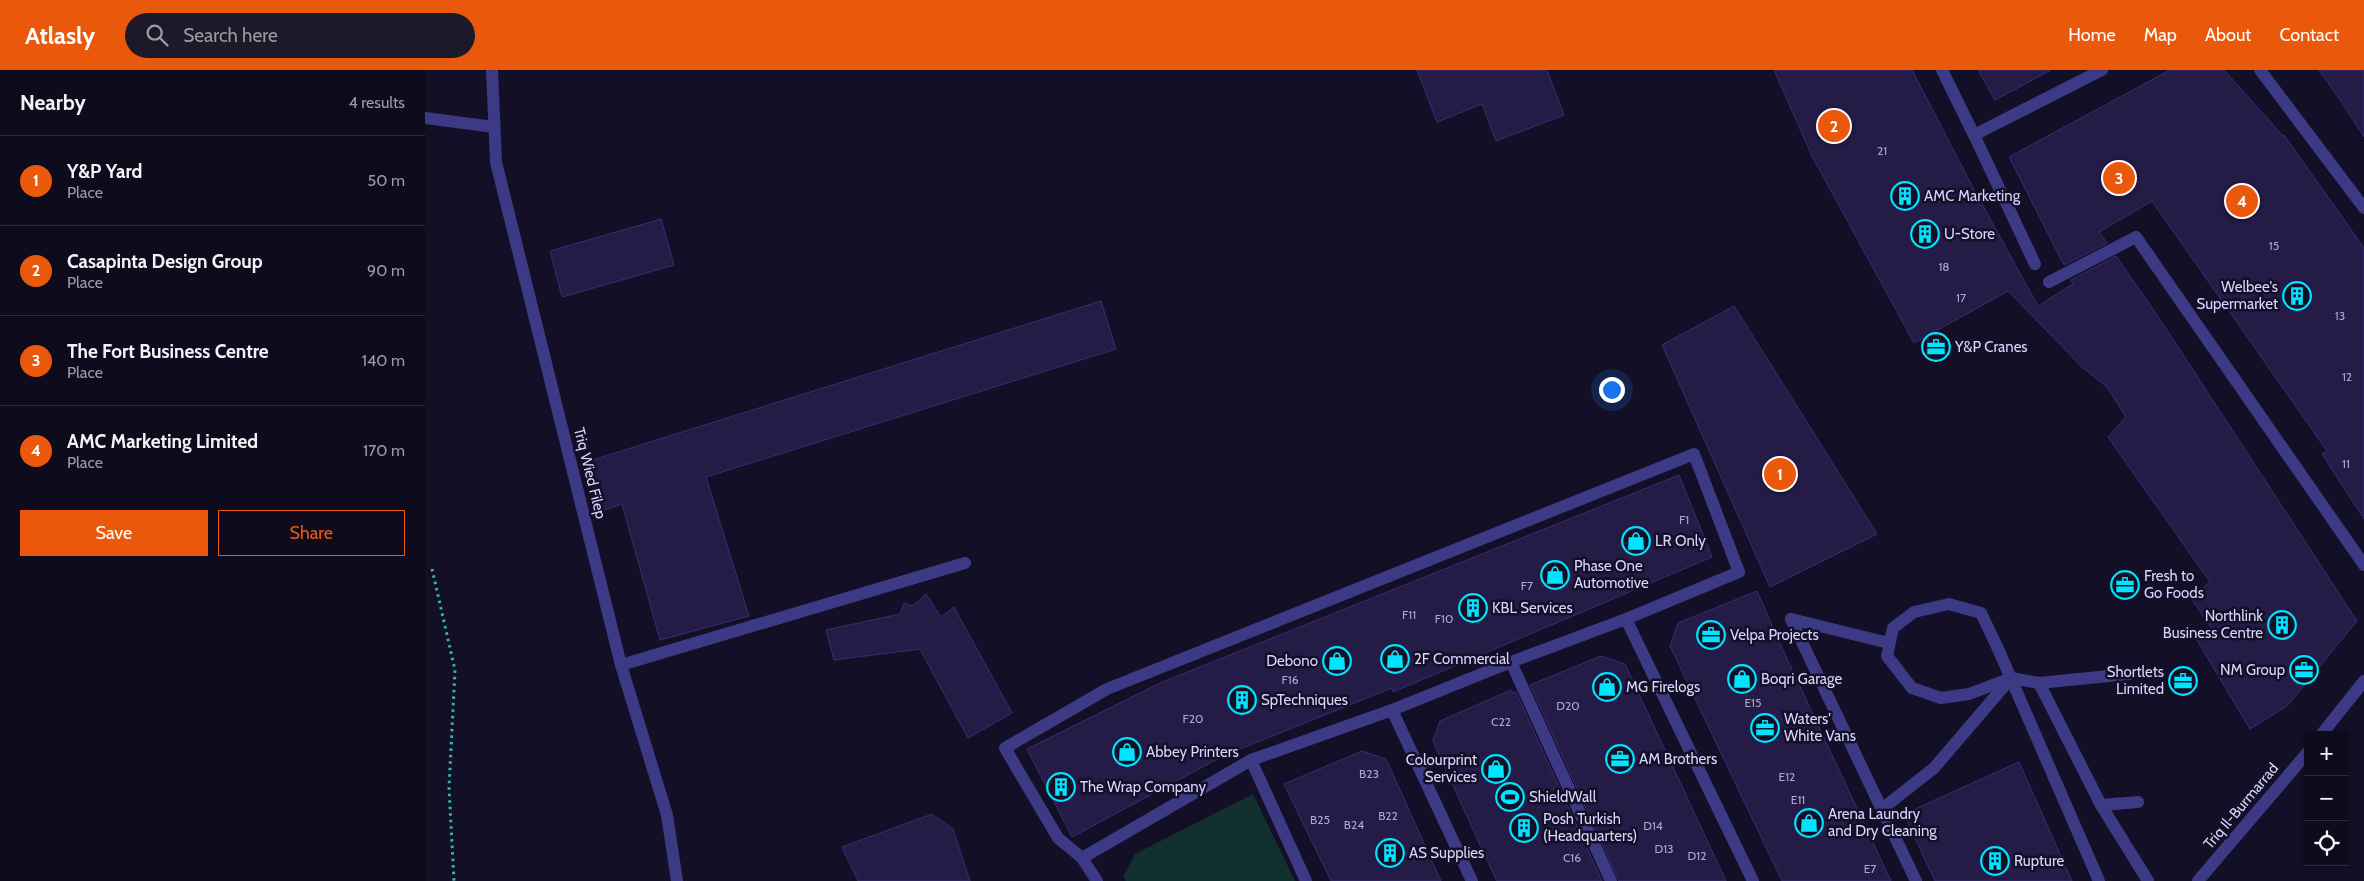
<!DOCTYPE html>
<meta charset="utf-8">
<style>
body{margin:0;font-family:Cabin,sans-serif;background:#1c1929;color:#f1f3f6}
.controls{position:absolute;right:15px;bottom:15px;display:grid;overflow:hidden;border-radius:0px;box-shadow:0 1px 4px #0004}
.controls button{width:45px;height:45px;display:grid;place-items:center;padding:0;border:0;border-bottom:1px solid #2e2b3b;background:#0e0b1c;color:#f1f3f6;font:25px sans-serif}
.you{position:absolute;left:1186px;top:319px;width:18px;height:18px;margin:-12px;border:4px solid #fff;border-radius:50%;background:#1a73e8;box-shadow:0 0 0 8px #1a73e833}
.badge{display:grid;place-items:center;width:32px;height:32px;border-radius:50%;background:#ea580c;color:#fff;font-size:16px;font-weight:700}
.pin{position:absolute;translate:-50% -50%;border:2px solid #fff;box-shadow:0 1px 5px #0006}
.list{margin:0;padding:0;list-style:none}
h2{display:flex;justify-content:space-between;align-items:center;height:65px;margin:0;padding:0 20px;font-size:21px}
h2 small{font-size:16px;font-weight:400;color:#9b9ba3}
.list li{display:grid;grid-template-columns:32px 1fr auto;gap:15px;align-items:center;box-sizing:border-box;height:90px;padding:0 20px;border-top:1px solid #2e2b3b}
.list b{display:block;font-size:19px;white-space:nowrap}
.list p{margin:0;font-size:16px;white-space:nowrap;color:#9b9ba3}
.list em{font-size:16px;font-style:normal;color:#9b9ba3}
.actions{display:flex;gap:10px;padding:15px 20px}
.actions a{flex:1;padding:11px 0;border:1px solid #ea580c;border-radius:0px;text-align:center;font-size:18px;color:#ea580c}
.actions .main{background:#ea580c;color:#fff}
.icon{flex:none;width:28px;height:28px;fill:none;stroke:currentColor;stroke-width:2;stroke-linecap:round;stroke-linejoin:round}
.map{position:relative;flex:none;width:1939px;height:811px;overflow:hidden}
header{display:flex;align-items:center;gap:30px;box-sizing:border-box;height:70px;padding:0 25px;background:#ea580c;color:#fff}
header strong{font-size:24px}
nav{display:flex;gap:28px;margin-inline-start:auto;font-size:18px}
.search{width:350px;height:45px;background:#1c1929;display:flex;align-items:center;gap:12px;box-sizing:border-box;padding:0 18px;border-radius:28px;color:#9b9ba3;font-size:19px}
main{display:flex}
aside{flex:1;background:#0e0b1c}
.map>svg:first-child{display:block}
.green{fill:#12302f}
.building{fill:#241b47;stroke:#3b2d73}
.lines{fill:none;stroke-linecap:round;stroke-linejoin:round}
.path{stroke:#2fb8b0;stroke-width:3;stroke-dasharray:2.5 4;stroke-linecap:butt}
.minor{stroke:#3d3a85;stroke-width:12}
.labels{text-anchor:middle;stroke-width:5;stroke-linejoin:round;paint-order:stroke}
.number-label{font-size:12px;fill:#aca6d1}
.poi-label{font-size:15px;fill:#d9d4ff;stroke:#130f26;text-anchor:start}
.street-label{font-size:15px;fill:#d9d4ff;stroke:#130f26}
</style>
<header>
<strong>Atlasly</strong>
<div class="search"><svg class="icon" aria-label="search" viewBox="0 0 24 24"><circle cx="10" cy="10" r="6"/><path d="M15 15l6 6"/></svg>Search here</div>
<nav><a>Home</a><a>Map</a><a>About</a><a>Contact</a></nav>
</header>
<main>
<aside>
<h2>Nearby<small>4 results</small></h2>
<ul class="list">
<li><span class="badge">1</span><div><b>Y&amp;P Yard</b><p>Place</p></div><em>50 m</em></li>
<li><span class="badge">2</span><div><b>Casapinta Design Group</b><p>Place</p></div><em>90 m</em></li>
<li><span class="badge">3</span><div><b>The Fort Business Centre</b><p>Place</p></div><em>140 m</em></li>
<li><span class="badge">4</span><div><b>AMC Marketing Limited</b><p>Place</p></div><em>170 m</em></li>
</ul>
<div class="actions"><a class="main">Save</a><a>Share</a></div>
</aside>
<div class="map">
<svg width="1939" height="811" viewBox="0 0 1939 811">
<rect width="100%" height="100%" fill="#130f26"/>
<path class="green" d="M828,724L870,811H701L698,807L710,784Z"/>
<g class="building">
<path d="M992,0H1122L1139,45L1071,71L1057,34L1012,52Z"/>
<path d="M1349,0H1487L1547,116L1613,236L1648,214L1646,210L1691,186L1734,248L1932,551L1862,636L1825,659L1772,570L1787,559L1766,528L1785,512L1683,367L1701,347L1682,317L1658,298L1583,221L1489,273L1387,86Z"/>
<path d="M1553,0H1626L1570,30Z"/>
<path d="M1745,0H1799L1858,66L1859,65L1939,178V449L1897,384L1902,381L1727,131L1674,162L1682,173L1639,195L1584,87Z"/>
<path d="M1894,0H1939V67L1916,31Z"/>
<path d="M236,149L249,195L137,227L125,181Z"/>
<path d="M676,231L691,279L281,407L324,546L235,570L197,434L179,440L167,420L158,393Z"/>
<path d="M1309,236L1452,464L1345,517L1237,275Z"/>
<path d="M1254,405L1287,487L968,622L967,618L800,685L647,767L602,679L735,613Z"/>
<path d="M1332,521L1356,576L1466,811H1357L1245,576L1253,553Z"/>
<path d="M501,524L516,547L529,537L587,643L543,668L495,579L409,590L401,560L475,544L479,533L488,536Z"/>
<path d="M1176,586L1200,594L1301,811H1194L1105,615Z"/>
<path d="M1086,620L1088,623L1091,622L1177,811H1072L1055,775L1008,671L1015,651Z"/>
<path d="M937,681L961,689L1016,811H906L859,714Z"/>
<path d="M1594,692L1647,811H1510L1479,744Z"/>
<path d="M507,744L528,759L545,811H433L417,777Z"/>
</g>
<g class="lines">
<path class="path" d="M7,499L30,600L24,718L29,811"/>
<g class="minor">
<path d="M67,0L71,92L196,595L242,745L252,811"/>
<path d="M1517,0L1549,65"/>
<path d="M1835,0L1939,138"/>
<path d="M0,48L69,57"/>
<path d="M1610,194L1549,65L1677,0"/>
<path d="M1624,212L1711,167L1939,495"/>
<path d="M1201,549L1328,811"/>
<path d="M1366,549L1491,811"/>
<path d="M1366,549L1464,573"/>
<path d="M1086,592L1186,811"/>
<path d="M196,595L540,493"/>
<path d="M1586,608L1544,624L1516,628L1487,618L1462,586L1468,558L1489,542L1524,534L1556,543L1574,581L1674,811"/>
<path d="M1614,613L1676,735L1723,811"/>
<path d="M967,640L1047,811"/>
<path d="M1896,665L1939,611"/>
<path d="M826,690L881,811"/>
<path d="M1676,735L1713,732"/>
<path d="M1457,739L1509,698L1586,608L1614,613L1704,604"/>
<path d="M657,788L826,690L967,640L1086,592L1201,549L1314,502L1269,384L682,619L580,678L633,768L657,788L672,811"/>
<path d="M1773,811L1883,682"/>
</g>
</g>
<defs>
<symbol id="building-ring" viewBox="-11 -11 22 22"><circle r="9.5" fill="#130f26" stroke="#00e5ff" stroke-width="1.5"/><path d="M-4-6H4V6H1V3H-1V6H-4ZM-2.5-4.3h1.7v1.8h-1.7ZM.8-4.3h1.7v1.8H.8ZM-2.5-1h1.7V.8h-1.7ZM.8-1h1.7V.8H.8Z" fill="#00e5ff"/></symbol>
<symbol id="office-ring" viewBox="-11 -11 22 22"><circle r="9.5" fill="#130f26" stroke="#00e5ff" stroke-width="1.5"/><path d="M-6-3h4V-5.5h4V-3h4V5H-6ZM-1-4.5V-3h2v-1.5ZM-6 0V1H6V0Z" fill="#00e5ff"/></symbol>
<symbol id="shop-ring" viewBox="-11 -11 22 22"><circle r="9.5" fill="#130f26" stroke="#00e5ff" stroke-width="1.5"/><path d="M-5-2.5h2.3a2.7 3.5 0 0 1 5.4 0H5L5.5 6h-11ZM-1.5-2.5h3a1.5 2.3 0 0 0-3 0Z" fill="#00e5ff"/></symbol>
<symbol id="stadium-ring" viewBox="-11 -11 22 22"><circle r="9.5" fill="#130f26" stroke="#00e5ff" stroke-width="1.5"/><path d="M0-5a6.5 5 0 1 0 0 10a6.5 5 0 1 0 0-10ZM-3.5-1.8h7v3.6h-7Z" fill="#00e5ff"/></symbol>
</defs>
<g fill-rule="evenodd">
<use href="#building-ring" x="1464" y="110" width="32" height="32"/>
<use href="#building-ring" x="1484" y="148" width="32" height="32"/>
<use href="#building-ring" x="1856" y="210" width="32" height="32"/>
<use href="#office-ring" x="1495" y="261" width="32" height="32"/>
<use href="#shop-ring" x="1195" y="455" width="32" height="32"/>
<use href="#shop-ring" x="1114" y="489" width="32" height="32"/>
<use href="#office-ring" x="1684" y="499" width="32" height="32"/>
<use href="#building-ring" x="1032" y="522" width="32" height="32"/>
<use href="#building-ring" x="1841" y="539" width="32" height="32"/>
<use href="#office-ring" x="1270" y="549" width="32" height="32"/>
<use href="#shop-ring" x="954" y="573" width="32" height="32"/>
<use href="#shop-ring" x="896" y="575" width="32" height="32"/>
<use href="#office-ring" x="1863" y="584" width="32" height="32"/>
<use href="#shop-ring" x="1301" y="593" width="32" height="32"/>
<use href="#office-ring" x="1742" y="595" width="32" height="32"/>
<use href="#shop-ring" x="1166" y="601" width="32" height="32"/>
<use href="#building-ring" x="801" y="614" width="32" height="32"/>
<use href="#office-ring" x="1324" y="642" width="32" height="32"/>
<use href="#shop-ring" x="686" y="666" width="32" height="32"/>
<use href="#office-ring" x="1179" y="673" width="32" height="32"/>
<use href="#shop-ring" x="1055" y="683" width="32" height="32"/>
<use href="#building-ring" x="620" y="701" width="32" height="32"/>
<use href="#stadium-ring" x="1069" y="711" width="32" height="32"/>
<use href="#shop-ring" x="1368" y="737" width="32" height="32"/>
<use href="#building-ring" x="1083" y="742" width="32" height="32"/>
<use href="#building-ring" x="949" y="767" width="32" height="32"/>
<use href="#building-ring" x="1554" y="775" width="32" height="32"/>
</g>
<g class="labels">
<g class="number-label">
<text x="1457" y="85">21</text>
<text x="1849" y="180">15</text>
<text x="1519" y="201">18</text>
<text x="1536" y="232">17</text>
<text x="1915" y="250">13</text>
<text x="1922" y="311">12</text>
<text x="1921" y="398">11</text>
<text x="1259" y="454">F1</text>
<text x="1102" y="520">F7</text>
<text x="984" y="549">F11</text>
<text x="1019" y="553">F10</text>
<text x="865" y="614">F16</text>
<text x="1328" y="637">E15</text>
<text x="1143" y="640">D20</text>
<text x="768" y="653">F20</text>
<text x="1076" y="656">C22</text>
<text x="944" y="708">B23</text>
<text x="1362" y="711">E12</text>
<text x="1373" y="734">E11</text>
<text x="963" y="750">B22</text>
<text x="895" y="754">B25</text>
<text x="929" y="759">B24</text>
<text x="1228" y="760">D14</text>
<text x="1239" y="783">D13</text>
<text x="1272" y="790">D12</text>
<text x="1147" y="792">C16</text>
<text x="1445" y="803">E7</text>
</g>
<g class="poi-label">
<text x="1499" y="131">AMC Marketing</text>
<text x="1519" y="169">U-Store</text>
<text x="1853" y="222" text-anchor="end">Welbee's<tspan x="1853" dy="17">Supermarket</tspan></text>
<text x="1530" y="282">Y&amp;P Cranes</text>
<text x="1230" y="476">LR Only</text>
<text x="1149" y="501">Phase One<tspan x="1149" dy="17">Automotive</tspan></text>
<text x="1719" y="511">Fresh to<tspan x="1719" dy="17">Go Foods</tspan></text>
<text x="1067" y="543">KBL Services</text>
<text x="1838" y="551" text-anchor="end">Northlink<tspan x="1838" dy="17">Business Centre</tspan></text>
<text x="1305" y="570">Velpa Projects</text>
<text x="989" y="594">2F Commercial</text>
<text x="893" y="596" text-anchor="end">Debono</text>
<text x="1860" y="605" text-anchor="end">NM Group</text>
<text x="1739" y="607" text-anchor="end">Shortlets<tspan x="1739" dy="17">Limited</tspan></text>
<text x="1336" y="614">Boqri Garage</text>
<text x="1201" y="622">MG Firelogs</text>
<text x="836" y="635">SpTechniques</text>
<text x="1359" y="654">Waters'<tspan x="1359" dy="17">White Vans</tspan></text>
<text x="721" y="687">Abbey Printers</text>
<text x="1214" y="694">AM Brothers</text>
<text x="1052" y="695" text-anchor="end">Colourprint<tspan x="1052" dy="17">Services</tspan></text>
<text x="655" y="722">The Wrap Company</text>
<text x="1104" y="732">ShieldWall</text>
<text x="1403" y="749">Arena Laundry<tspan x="1403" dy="17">and Dry Cleaning</tspan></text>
<text x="1118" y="754">Posh Turkish<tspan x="1118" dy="17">(Headquarters)</tspan></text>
<text x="984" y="788">AS Supplies</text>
<text x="1589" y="796">Rupture</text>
</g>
<g class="street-label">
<text transform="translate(165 403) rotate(76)" y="5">Triq Wied Filep</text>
<text transform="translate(1816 736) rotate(-50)" y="5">Triq Il-Burmarrad</text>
</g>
</g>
</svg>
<div class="controls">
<button>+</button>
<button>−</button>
<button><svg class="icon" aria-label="locate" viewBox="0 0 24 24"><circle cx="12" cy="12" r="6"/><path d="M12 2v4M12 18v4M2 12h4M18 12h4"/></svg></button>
</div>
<div class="you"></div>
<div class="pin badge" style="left:1355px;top:404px">1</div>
<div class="pin badge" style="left:1409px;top:56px">2</div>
<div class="pin badge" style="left:1694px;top:108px">3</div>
<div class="pin badge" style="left:1817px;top:131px">4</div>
</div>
</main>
